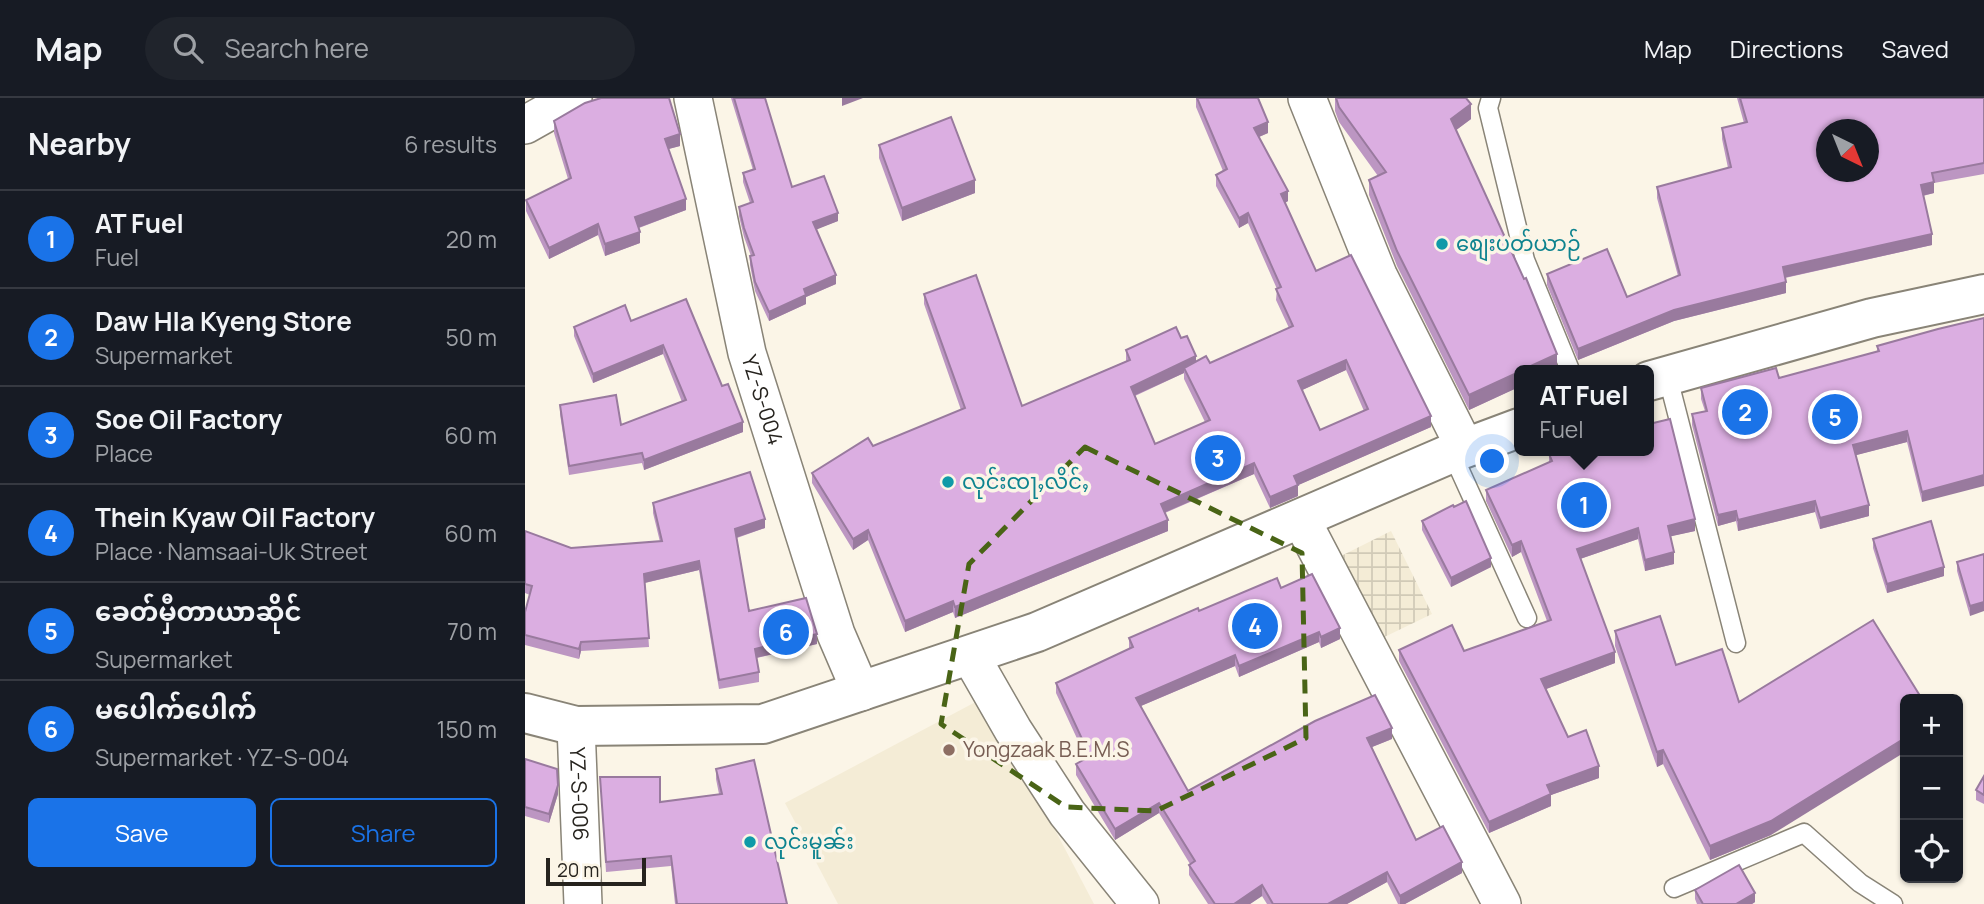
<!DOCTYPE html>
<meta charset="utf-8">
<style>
body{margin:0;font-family:Manrope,"Noto Sans Myanmar",sans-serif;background:#20242c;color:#f1f3f6}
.controls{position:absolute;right:21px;bottom:21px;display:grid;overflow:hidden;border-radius:10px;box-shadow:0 2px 5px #0004}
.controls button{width:63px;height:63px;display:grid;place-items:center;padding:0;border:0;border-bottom:2px solid #363941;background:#171b24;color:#f1f3f6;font:35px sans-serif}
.compass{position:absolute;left:1291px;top:21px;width:63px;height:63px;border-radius:50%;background:#171b24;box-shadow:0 2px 5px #0004;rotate:137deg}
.scale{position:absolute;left:21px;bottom:18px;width:100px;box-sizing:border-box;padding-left:7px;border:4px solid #26231e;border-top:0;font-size:19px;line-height:24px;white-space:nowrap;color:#26231e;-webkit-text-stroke:5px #fbf5e7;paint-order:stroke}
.you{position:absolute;left:968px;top:364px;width:24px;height:24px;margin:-18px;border:5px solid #fff;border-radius:50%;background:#1a73e8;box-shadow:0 0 0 10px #1a73e833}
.badge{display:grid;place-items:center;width:46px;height:46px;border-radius:50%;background:#1a73e8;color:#fff;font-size:23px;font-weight:700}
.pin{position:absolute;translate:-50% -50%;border:4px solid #fff;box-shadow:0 2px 7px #0006}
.popup{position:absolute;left:989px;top:267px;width:140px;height:91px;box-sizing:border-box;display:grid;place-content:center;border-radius:10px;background:#171b24;filter:drop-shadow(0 2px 5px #0005);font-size:23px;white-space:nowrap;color:#9ea1a6}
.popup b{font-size:26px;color:#f1f3f6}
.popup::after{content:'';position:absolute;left:50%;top:100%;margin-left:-14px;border:14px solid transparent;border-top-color:#171b24}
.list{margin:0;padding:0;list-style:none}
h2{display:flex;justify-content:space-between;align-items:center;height:91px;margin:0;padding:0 28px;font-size:30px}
h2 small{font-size:23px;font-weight:400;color:#9ea1a6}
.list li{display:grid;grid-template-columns:46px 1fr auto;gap:21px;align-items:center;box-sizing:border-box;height:98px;padding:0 28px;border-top:2px solid #363941}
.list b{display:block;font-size:26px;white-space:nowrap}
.list p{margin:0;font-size:23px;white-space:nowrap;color:#9ea1a6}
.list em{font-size:23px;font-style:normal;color:#9ea1a6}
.actions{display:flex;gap:14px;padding:21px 28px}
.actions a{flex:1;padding:16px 0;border:2px solid #1a73e8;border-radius:10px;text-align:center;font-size:24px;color:#1a73e8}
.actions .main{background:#1a73e8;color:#fff}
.icon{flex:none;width:38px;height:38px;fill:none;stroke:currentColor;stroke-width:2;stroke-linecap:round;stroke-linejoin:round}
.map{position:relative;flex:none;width:1459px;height:806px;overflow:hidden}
header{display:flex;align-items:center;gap:42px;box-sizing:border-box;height:98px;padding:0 35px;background:#171b24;border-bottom:2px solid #363941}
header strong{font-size:33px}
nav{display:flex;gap:38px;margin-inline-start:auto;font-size:24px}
.search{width:490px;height:63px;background:#20242c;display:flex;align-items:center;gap:18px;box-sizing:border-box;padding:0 24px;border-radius:38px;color:#9ea1a6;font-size:26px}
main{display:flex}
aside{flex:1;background:#171b24}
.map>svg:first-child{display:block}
.built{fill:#f4ecd6}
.industrial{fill:url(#industrial-grid)}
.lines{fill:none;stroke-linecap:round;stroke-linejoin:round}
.lane-casing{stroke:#898477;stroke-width:21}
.street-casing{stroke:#898477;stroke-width:40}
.highway-casing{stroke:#898477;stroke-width:42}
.lane{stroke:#fff;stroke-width:18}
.street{stroke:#fff;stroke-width:37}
.highway{stroke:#fff;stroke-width:38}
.wall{fill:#bc96c2;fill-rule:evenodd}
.shaded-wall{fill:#997a9e}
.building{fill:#dbaee1;stroke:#997a9e;stroke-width:2;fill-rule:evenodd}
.marked{fill:none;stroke:#496416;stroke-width:5;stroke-dasharray:14 9;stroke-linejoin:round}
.culture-dot{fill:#0f9aa8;stroke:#fbf5e7;stroke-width:2.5}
.education-dot{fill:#8d6e63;stroke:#fbf5e7;stroke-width:2.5}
.labels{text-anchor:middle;stroke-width:7;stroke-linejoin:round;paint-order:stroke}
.culture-label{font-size:21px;fill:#0d838f;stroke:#fbf5e7;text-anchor:start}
.street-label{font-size:21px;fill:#26231e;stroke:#fbf5e7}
.education-label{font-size:21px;fill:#785e54;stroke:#fbf5e7;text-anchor:start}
</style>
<header>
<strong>Map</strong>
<div class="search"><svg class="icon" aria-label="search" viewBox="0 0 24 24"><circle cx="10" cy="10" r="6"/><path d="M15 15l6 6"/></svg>Search here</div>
<nav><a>Map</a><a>Directions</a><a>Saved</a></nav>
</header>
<main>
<aside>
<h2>Nearby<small>6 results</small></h2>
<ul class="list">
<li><span class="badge">1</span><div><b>AT Fuel</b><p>Fuel</p></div><em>20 m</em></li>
<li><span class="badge">2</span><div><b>Daw Hla Kyeng Store</b><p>Supermarket</p></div><em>50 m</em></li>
<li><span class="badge">3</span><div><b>Soe Oil Factory</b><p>Place</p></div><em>60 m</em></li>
<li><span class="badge">4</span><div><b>Thein Kyaw Oil Factory</b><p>Place · Namsaai-Uk Street</p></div><em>60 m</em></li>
<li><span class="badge">5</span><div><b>ခေတ်မှီတာယာဆိုင်</b><p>Supermarket</p></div><em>70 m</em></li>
<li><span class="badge">6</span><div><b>မပေါက်ပေါက်</b><p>Supermarket · YZ-S-004</p></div><em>150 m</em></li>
</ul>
<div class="actions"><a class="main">Save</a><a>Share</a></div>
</aside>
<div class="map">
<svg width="1459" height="806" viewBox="0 0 1459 806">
<defs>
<pattern id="industrial-grid" width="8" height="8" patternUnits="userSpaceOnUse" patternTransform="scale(1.75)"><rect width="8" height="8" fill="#f4ecd6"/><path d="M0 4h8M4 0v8" fill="none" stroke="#d1cab7"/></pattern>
</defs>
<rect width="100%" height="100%" fill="#fbf5e7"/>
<path class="built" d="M460,599L569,806H313L260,705Z"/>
<path class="industrial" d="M866,433L907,516L849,544L808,462Z"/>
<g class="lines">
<defs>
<g id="lane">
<path d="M966,0L963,10L1000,162L1045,272"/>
<path d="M1142,276L1211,545"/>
<path d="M927,355L1002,520"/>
<path d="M1149,790L1279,735L1335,785L1368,806"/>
</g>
<g id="street">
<path id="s1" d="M168,0L222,255L311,536L336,594"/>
<path d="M782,0L853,177L940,350"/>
<path d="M0,27L48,0"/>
<path d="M776,421L977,806"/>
<path d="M445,557L488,632L542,715L615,806"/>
<path id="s2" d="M51,628L58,806"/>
</g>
<g id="highway">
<path d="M1124,283L1347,220L1459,196"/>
<path d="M0,615L51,628L238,626L512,534L927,355L994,330"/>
</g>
</defs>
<use href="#lane" class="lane-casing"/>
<use href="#street" class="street-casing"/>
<use href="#highway" class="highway-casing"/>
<use href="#lane" class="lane"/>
<use href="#street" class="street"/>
<use href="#highway" class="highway"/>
</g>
<g class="wall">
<path d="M206,0H240L267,89L313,123L291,131L311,186L281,199V206L244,223L230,193L225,167V158H226L219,139L214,118V109L225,105L218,84V75L228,72Z"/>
<path d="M671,0H733L743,35L734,39L763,103L760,105L791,173L906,329L773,387V398L745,410L729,376L640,415L643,433L430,520L428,514L380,534L343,442L328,452L287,385V375L436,312L399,206V196L497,308L601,263V252L656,240L671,264L685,265L764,230L751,202L752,191L723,125L714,130L691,88V77L698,73L671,9ZM821,272L839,313L795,332L777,292ZM659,275V281L680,324L630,346L610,298Z"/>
<path d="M810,0H941L946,21L931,32L1032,271L944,312L872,168L844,97V82L853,78L814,24L810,13Z"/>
<path d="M1212,0H1459V76L1409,85V95L1398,98L1407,147L1260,180L1261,195L1149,223L1053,262L1022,187V176L1102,199L1153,178L1132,100V89L1203,70L1197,41V30L1219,25Z"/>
<path d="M29,23L155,48L143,51L161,112L114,130L115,145L80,158L73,137L24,161L1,113V102L43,81L29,35Z"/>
<path d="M354,47L450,95L377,123L354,60Z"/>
<path d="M106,223L197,288L218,334L119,372L117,365L44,377L35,316V307L96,327L157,304L138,256L68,285L49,238V229Z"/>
<path d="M1413,231L1397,404L1382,344L1331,357L1344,418L1295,431L1290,414L1213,433L1211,423L1193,428L1167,327V316L1180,313L1176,301V290L1254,280L1352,254V248Z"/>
<path d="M1024,356L1170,433L1146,438L1149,466L1120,473L1113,441L1055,461L1090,565L1021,591L1043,639L1074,680L1026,697V708L964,735L874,563V552L939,553L1022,523L996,454L987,459L961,403V392L1024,364Z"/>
<path d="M128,405L240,430L212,440L224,513L292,546L232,560L234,574V584L194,591L174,472L120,485L124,549L56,553L54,561L0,547V514L5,497L0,495V433L46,450L135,444L128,415Z"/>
<path d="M897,423L966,469L926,489L897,432Z"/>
<path d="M1348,441L1419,478L1362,495L1348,450Z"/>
<path d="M1459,456L1445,518L1432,473V464Z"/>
<path d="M756,490L815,541L796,550L794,544L714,579L710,568L616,608L663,693L867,641L847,649L891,742L937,775L880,806H873L862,784L822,806H742L737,798L725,806H683L664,777V767L665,766L634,715L590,742L551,677V666L561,660L531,595V585L604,551V540L674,513Z"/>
<path d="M1090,533L1151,567L1214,604L1246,737L1185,762L1138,666L1132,669L1090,548Z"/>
<path d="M0,661L33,696L24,725L0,718Z"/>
<path d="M191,671L262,806H150L146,768L81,774L75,679L135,704L194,696L191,681Z"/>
<path d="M1459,678V706L1451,702V692Z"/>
<path d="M1170,792L1230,804L1227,806H1172L1170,801Z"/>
</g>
<g class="shaded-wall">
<path d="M317,0H338L317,8Z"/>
<path d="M946,6V21L926,36V21Z"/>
<path d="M743,24V35L729,41V30Z"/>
<path d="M155,36V48L140,52V41Z"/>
<path d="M450,82V95L377,123V110Z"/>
<path d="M1409,84V95L1396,98V87Z"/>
<path d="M763,93V103L756,107V96Z"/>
<path d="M161,101V112L110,131V119Z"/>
<path d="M313,115V123L288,133V124Z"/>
<path d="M723,115V125L714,130V120Z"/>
<path d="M73,126V137L24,161V150Z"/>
<path d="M115,134V145L80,158V146Z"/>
<path d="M1407,136V147L1258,180V169Z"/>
<path d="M311,177V186L281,199V206L244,223V214L279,191Z"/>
<path d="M1261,184V195L1149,223L1053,262V251L1149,212Z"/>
<path d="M138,247V256L68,285V276Z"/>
<path d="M1032,256V271L1030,272H997Z"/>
<path d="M671,258V269L659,270V275L606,299V289Z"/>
<path d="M821,262V272L773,294V283Z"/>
<path d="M994,274V289L944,312V297Z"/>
<path d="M906,318V329L769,389V378Z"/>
<path d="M218,324V334L119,372V362Z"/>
<path d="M1382,333V344L1328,358V347Z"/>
<path d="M729,365V376L636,416V406Z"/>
<path d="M1459,377V388L1397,404V394Z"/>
<path d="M773,387V398L745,410V399Z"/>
<path d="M1290,403V414L1213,433V422Z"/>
<path d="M1344,407V418L1295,431V420Z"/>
<path d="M1211,413V423L1193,428V417Z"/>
<path d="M240,421V430L210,440V431Z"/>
<path d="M1170,421V433L1143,439V428Z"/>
<path d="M643,422V433L430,520V509Z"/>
<path d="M1113,430V441L1052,462V451Z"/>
<path d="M343,432V442L328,452V441Z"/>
<path d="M996,443V454L987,459V447Z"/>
<path d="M1149,454V466L1120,473V462Z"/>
<path d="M966,460V469L926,489V480Z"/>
<path d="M174,463V472L119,485V476Z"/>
<path d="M1419,469V478L1362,495V486Z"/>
<path d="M428,503V514L380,534V523Z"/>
<path d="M1459,504V513L1445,518V508Z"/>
<path d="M815,530V541L796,550V539Z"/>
<path d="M794,534V544L714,579V568Z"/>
<path d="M292,536V546L230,560V551Z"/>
<path d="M56,544V553L54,561V551Z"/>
<path d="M1090,554V565L1016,593V581Z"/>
<path d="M710,557V568L611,610V600Z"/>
<path d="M867,630V641L842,651V640Z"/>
<path d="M1380,640V654L1246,737L1185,762V748Z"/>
<path d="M1138,652V666L1132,669V654Z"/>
<path d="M1074,668V680L1026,697V708L964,735V724L1022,687Z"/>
<path d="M33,687V696L24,725V716Z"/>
<path d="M634,705V715L590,742V731Z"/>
<path d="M937,764V775L880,806H875V798Z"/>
<path d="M862,774V784L822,806H803Z"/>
<path d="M737,787V798L725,806H709Z"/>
<path d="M1230,795V804L1227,806H1211Z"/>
</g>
<g class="building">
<path d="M76,0H144L155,36L140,41L161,101L110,119L115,134L80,146L73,126L24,150L1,102L46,80L29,23L60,5Z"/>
<path d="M209,0H240L267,89L299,78L313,115L288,124L311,177L279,191L281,197L244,214L230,184L225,158L229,157L219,130L214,109L228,104L218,75L230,71Z"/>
<path d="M672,0H733L743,24L729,30L763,93L756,96L791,173L826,157L906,318L769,378L773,387L745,399L729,365L636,406L643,422L430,509L428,503L380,523L343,432L328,441L287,375L343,340L348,348L440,310L399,196L451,177L497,308L605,262L601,252L651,229L656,240L662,238L671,258L606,289L630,346L685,322L659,270L681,258L685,265L768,228L751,191L756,189L723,115L714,120L691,77L702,71ZM821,262L843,311L795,332L773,283Z"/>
<path d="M811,0H941L946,6L926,21L999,181L1001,180L1032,256L997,272H994V274L944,297L872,153L844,82L861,74L814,9Z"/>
<path d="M1215,0H1459V65L1407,75L1409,84L1396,87L1407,136L1258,169L1261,184L1149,212L1053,251L1022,176L1082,151L1102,199L1155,177L1132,89L1206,69L1197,30L1222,24ZM1301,32H1343V74H1301Z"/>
<path d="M426,19L450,82L377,110L354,47Z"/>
<path d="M161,201L197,288L203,286L218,324L119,362L117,355L44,368L35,307L91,297L96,327L161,302L138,247L68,276L49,229L100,207L106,223Z"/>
<path d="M1459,220V377L1397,394L1382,333L1328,347L1344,407L1295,420L1290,403L1213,422L1211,413L1193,417L1167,316L1182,313L1176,290L1251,270L1254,280L1354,253L1352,248L1413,231Z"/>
<path d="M1145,321L1170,421L1143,428L1149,454L1120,462L1113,430L1052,451L1090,554L1016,581L1043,639L1061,632L1074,668L1022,687L1026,696L964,724L874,552L927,527L939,553L1026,522L996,443L987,447L961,392L1027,363L1024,356L1033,353H1124V326Z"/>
<path d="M225,374L240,421L210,431L224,513L281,500L292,536L230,551L234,574L194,582L174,463L119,476L124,540L56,544L54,551L0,537V514L7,488L0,486V433L46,450L137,443L128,405Z"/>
<path d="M941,403L966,460L926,480L897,423L928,407L929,409Z"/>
<path d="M1406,423L1419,469L1362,486L1348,441Z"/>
<path d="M1459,456V504L1445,508L1432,464Z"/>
<path d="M787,476L815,530L796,539L794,534L714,568L710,557L611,600L663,693L790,623L850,597L867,630L842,640L891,742L918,728L937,764L875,798L862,774L803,806H748L737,787L709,806H690L664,767L670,763L634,705L590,731L551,666L565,658L531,585L608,549L604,540L673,510L674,513L752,480L756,490Z"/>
<path d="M1135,518L1151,567L1197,551L1214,604L1348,522L1397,601H1380V640L1246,723L1185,748L1138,652L1132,654L1090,533Z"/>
<path d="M0,661L32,671L33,687L24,716L0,709Z"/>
<path d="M229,662L262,806H152L146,758L81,764L75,679H135V704L197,696L191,671Z"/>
<path d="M1459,678V697L1451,692Z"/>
<path d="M1214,767L1230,795L1211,806H1178L1170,792Z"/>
</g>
<path class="marked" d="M560,349L777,455L781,640L631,713L541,709L416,626L444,466Z"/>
<g class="culture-dot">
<circle cx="917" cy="146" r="7"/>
<circle cx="423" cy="384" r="7"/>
<circle cx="225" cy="744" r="7"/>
</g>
<circle class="education-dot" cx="424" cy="652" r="7"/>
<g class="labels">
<g class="culture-label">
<text x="931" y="153">စျေးပတ်ယာဉ်</text>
<text x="437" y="391">လုင်းၸႃႇလိင်ႇ</text>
<text x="239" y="751">လုင်းမူၼ်း</text>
</g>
<g class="street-label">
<text dy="7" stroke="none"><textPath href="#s1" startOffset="310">YZ-S-004</textPath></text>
<text dy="7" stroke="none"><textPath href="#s2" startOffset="68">YZ-S-006</textPath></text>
</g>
<g class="education-label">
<text x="438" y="659">Yongzaak B.E.M.S</text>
</g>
</g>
</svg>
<div class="controls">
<button>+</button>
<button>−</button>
<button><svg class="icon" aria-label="locate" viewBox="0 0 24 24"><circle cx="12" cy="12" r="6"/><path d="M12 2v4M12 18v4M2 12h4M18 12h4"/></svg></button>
</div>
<svg class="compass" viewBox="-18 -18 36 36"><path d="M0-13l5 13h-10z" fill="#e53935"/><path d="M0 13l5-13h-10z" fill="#9ea1a6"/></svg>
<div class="scale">20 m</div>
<div class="you"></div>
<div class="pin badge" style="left:1059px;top:407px">1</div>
<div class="popup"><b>AT Fuel</b>Fuel</div>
<div class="pin badge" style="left:1220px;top:314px">2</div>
<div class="pin badge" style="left:693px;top:360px">3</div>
<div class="pin badge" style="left:730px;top:528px">4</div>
<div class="pin badge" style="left:1310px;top:319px">5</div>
<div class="pin badge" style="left:261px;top:534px">6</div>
</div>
</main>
